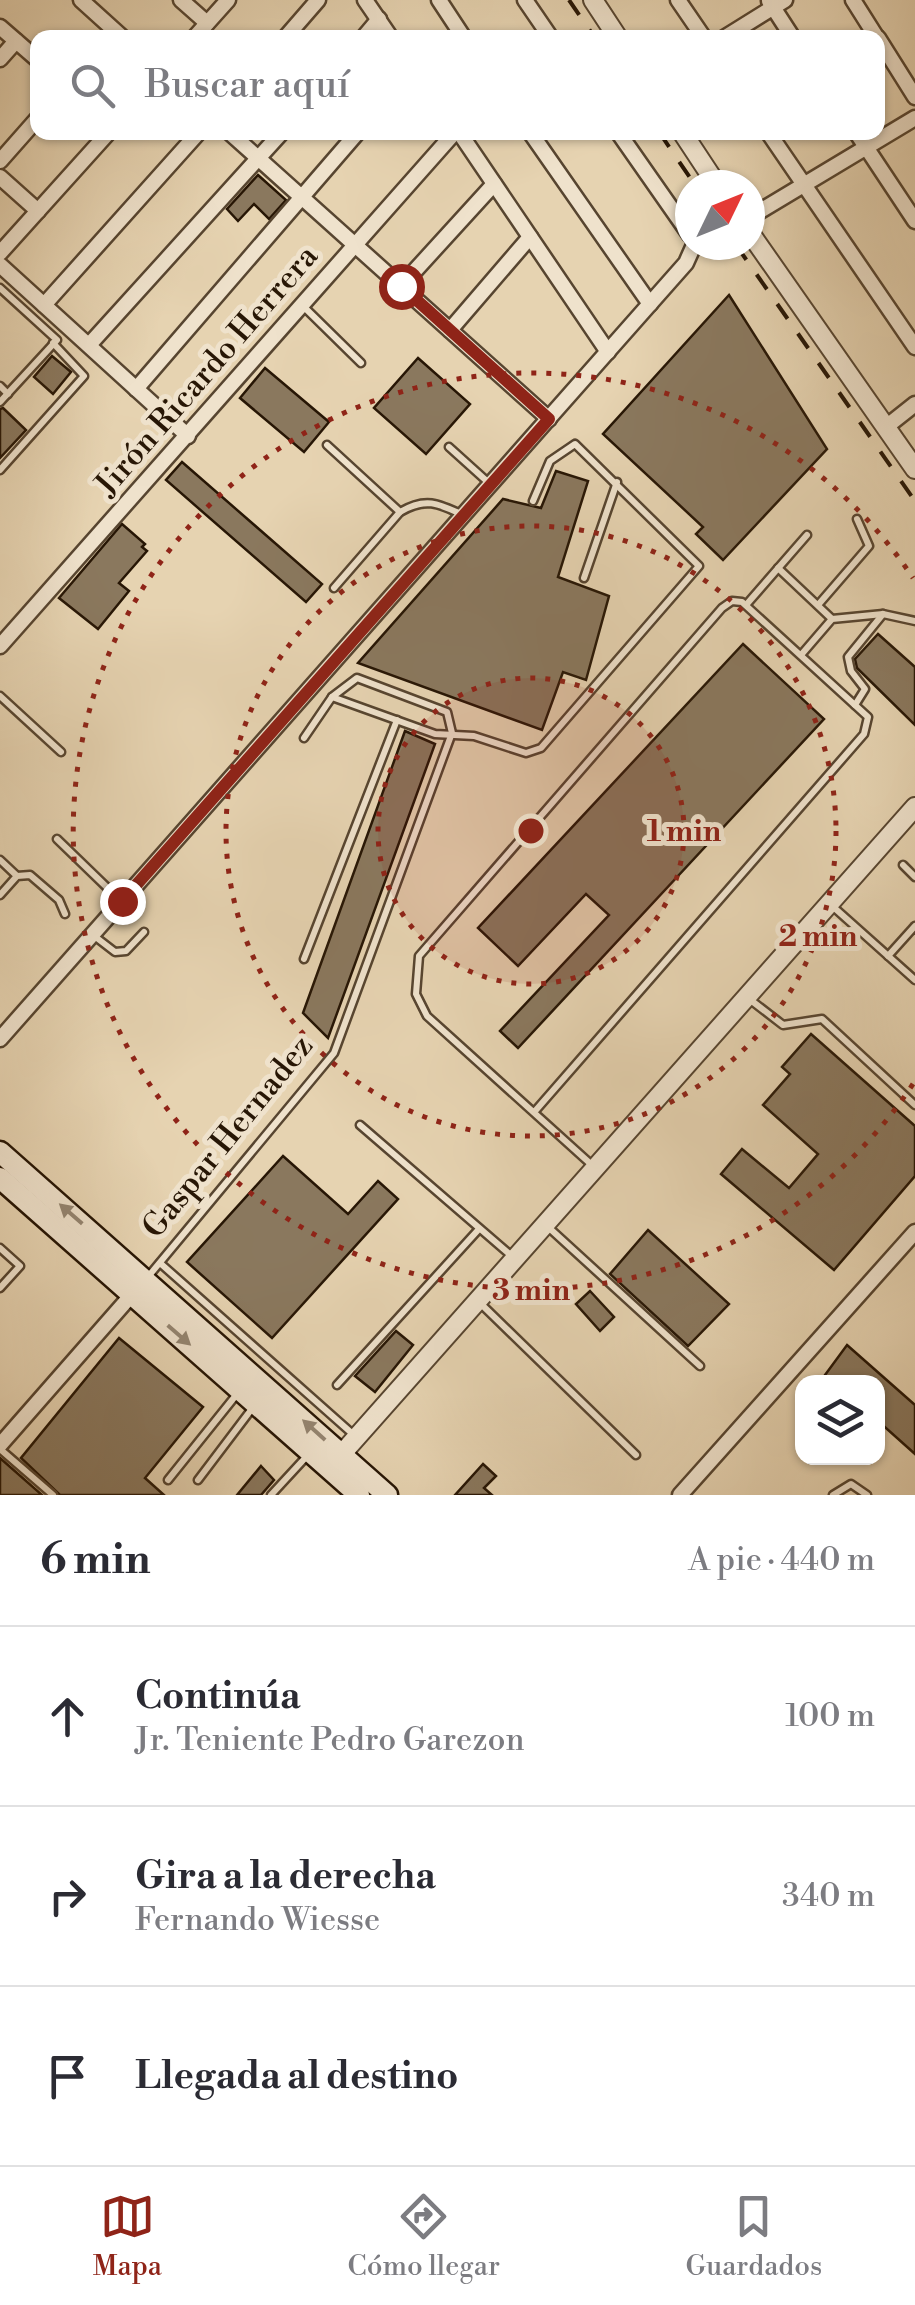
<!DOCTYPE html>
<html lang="es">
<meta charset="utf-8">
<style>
body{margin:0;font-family:"Libre Bodoni",serif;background:#f2f2f3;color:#2b2b33}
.controls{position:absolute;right:30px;bottom:30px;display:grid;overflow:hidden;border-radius:20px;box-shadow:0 2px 8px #0004}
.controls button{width:90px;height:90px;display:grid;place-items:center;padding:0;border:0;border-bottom:2px solid #e1e1e2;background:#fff;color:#2b2b33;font:50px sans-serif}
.compass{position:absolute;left:675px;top:170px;width:90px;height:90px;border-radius:50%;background:#fff;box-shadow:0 2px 8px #0004;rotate:47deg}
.stop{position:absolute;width:30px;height:30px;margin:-22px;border:8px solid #8f2418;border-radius:50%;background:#fff}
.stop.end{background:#8f2418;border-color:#fff;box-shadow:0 2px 10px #0008}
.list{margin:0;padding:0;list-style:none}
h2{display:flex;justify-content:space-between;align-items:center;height:130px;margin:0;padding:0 40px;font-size:42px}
h2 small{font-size:32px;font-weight:400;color:#7c7c81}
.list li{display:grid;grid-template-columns:65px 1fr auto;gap:30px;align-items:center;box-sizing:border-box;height:180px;padding:0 40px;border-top:2px solid #e1e1e2}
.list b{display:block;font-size:38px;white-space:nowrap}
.list p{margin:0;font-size:32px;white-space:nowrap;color:#7c7c81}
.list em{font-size:32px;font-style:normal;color:#7c7c81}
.icon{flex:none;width:55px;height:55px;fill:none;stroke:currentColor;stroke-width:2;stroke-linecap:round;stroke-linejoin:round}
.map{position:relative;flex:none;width:915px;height:1495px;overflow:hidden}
.search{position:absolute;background:#fff;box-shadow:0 2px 8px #0004;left:30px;right:30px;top:30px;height:110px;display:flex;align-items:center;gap:25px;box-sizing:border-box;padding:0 35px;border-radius:20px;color:#7c7c81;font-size:38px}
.sheet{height:670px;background:#fff}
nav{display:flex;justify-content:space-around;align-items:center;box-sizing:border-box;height:140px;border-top:2px solid #e1e1e2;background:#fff;font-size:28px;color:#7c7c81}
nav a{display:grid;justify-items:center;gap:5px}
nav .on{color:#8f2418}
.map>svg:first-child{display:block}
.building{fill:#8a785e;stroke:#271605;stroke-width:2.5}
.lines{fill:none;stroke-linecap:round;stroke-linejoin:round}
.service-casing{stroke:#574530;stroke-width:11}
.minor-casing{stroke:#574530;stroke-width:19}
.tertiary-casing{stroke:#574530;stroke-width:22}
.secondary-casing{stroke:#271605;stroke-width:25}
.service{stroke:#efe2cc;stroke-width:6}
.minor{stroke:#efe2cc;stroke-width:14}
.tertiary{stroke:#efe2cc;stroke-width:18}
.secondary{stroke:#efe2cc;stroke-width:20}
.rail{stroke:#271605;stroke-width:4;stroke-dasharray:18 18;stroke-linecap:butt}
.oneway{fill:#958672}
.route{stroke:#8f2418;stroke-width:12}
.ring{fill:none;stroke:#8f2418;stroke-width:5;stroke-dasharray:5 10}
.labels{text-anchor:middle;stroke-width:10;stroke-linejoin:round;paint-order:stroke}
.street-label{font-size:32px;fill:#271605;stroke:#efe2cc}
.centre{fill:#8f2418;stroke:#efe2cc;stroke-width:5}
.ring-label{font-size:30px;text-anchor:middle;font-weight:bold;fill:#8f2418;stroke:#efe2cc;stroke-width:10;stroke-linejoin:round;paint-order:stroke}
</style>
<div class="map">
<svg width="915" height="1495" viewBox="0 0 915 1495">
<rect width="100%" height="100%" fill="#e6d3b1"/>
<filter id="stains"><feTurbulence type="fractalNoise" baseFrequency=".002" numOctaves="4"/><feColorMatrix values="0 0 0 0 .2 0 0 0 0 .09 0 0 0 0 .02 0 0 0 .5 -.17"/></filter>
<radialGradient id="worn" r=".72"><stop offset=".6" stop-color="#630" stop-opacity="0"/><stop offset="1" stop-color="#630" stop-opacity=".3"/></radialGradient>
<g class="building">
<path d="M258,175L286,200L269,219L254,204L238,221L227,209Z"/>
<path d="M729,295L827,449L723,560L696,534L703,527L603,434Z"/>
<path d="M52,356L71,372L53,394L34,377Z"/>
<path d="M418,358L470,404L426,454L374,408Z"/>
<path d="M265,368L329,422L304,452L240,398Z"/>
<path d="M3,408L26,430L0,458V409Z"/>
<path d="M182,462L322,584L306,602L166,480Z"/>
<path d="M556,471L588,481L558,577L609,596L586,680L563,672L542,730L358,663L503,499L541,508Z"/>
<path d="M122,524L145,544L142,547L147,551L119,583L129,591L98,629L59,598Z"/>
<path d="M878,634L915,667V725L857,668L855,659Z"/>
<path d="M743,644L824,719L518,1048L500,1031L609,915L586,894L518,966L478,928Z"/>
<path d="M405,731L435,744L328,1038L303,1013Z"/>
<path d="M811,1034L915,1126V1176L834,1270L721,1174L742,1149L789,1188L818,1154L763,1105L790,1074L782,1067Z"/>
<path d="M283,1156L348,1214L378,1181L398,1199L272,1338L187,1262Z"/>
<path d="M648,1230L729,1304L688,1346L610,1274Z"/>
<path d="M590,1291L614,1317L600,1331L576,1304Z"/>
<path d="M396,1331L413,1345L375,1392L355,1376Z"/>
<path d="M119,1338L203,1407L145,1478L164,1495H60L21,1458Z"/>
<path d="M847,1345L915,1405V1454L878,1421V1382H834L825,1375Z"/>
<path d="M0,1458L42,1495H0Z"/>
<path d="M483,1464L496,1476L484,1488L492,1495H455Z"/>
<path d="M261,1466L274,1480L261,1495H237Z"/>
</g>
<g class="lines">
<defs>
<g id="service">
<path d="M0,288L57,340L0,402"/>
<path d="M302,305L361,363"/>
<path d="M0,386L8,394"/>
<path d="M327,445L400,512C425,497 438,503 463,515"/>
<path d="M449,447L490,484"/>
<path d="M0,470L84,376L53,343"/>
<path d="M778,568L832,619"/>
<path d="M584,578L617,482"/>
<path d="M334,588L400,512"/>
<path d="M746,605L807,535"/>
<path d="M818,605L869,546L857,519"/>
<path d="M801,655L832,619L883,614L915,621"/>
<path d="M0,696L61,752"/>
<path d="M332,697L435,734L474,736L526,753L541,748L699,566L575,444L550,461L533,501"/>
<path d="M855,705L865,689L851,671L848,657L883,614"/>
<path d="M57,839L121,901"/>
<path d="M0,860L17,876"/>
<path d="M903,865L915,877"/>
<path d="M0,895L17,876L30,875L59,900L65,914"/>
<path d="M830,904L915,980"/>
<path d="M93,935L115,952L126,951L144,932"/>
<path d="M888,956L915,926"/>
<path d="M304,959L397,720"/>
<path d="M748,998L783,1025L822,1019L915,1105"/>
<path d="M536,1110L864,734L868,717L742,602L732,601L722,608L419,956L416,994L427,1016L593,1166"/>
<path d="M360,1125L514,1258"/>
<path d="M547,1226L700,1366"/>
<path d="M0,1248L20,1266L0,1288"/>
<path d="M160,1263L355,1436"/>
<path d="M147,1278L334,1053L452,733L447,712L357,678L332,697L304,738"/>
<path d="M480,1303L636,1455"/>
<path d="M337,1385L479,1229"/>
<path d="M0,1449L53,1495"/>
<path d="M168,1480L237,1394"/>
<path d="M198,1480L254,1406"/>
<path d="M271,1495L307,1456"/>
<path d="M833,1495L851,1484L867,1495"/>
</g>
<g id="minor">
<path d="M81,0L123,38"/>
<path d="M181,0L207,23"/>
<path d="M365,0L391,38"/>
<path d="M439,0L464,38"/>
<path d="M525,0L551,38"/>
<path d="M678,0L704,38"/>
<path d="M853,0L877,38"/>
<path d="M769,1L793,38"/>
<path d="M0,27L38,60"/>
<path d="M194,38L228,0"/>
<path d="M285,38L318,0"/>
<path d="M363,38L379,19"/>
<path d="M724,38L785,0"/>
<path d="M878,38L915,97"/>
<path d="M0,59L16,41"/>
<path d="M229,132L549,419"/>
<path d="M459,132L608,352"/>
<path d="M530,132L650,304"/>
<path d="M618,132L690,235"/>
<path d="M768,132L915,347"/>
<path d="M856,132L915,221"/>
<path d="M0,161L38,118"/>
<path d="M0,177L38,211"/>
<path d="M750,217L915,118"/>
<path d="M0,253L109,132"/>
<path d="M0,265L188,436"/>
<path d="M401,286L494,184"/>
<path d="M44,305L199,132"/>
<path d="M450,330L530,237"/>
<path d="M89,345L282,132"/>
<path d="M136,389L358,132"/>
<path d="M886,427L915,404"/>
<path d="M0,646L455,132"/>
<path d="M0,1039L686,263L694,245"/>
<path d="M0,1445L135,1291"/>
<path d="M680,1495L915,1232"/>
</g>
<g id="tertiary">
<path d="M593,0L618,38"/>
<path d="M682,132L717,185"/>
<path d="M750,233L915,469"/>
<path d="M332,1465L915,807"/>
</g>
<g id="secondary">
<path d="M0,1152L387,1495"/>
<path d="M0,1178L359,1495"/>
</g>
</defs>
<use href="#service" class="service-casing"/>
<use href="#minor" class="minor-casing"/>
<use href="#tertiary" class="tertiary-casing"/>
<use href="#secondary" class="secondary-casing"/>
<use href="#service" class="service"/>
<use href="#minor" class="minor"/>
<use href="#tertiary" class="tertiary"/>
<use href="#secondary" class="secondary"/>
<g class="rail">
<path d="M569,0L595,38"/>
<path d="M659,132L695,185"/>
<path d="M736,245L915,501"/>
</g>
</g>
<defs><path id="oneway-solid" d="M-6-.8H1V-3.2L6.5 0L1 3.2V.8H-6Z" transform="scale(2.5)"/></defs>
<g class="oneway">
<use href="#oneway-solid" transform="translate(71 1214) rotate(-139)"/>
<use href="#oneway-solid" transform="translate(179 1335) rotate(41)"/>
<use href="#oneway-solid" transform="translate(314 1430) rotate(-138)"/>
</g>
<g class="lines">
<path class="route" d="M122,901L549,419L401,286"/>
</g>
<circle cx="531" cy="831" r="153" fill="#8f2418" fill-opacity=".12"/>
<g class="ring">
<circle cx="531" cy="831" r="153"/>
<circle cx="531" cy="831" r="305"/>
<path d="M913 1084A458 458 0 1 1 913 578"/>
</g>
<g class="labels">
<g class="street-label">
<text transform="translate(206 370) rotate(-49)" y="11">Jirón Ricardo Herrera</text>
<text transform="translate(227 1136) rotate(-51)" y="11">Gaspar Hernadez</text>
</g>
</g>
<circle cx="531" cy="831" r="15" class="centre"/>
<g class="ring-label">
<text x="684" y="841">1 min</text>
<text x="818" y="946">2 min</text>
<text x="531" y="1300">3 min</text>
</g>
<rect width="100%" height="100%" filter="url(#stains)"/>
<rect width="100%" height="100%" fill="url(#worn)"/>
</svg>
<div class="controls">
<button><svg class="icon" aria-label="layers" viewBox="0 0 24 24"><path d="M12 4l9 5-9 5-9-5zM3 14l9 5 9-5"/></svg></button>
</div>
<svg class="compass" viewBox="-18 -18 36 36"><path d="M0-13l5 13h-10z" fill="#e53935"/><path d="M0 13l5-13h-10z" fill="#7c7c81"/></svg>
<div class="stop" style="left:401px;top:286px"></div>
<div class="stop end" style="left:122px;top:901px"></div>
<div class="search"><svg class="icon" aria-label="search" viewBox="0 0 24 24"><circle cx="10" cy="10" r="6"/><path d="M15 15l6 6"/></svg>Buscar aquí</div>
</div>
<section class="sheet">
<h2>6 min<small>A pie · 440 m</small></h2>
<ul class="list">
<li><svg class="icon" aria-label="ahead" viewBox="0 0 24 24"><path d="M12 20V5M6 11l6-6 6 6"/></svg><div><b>Continúa</b><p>Jr. Teniente Pedro Garezon</p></div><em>100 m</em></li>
<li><svg class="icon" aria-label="right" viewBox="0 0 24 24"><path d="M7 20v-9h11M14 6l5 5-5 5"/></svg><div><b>Gira a la derecha</b><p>Fernando Wiesse</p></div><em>340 m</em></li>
<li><svg class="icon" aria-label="arrive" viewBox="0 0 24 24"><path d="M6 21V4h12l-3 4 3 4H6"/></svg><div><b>Llegada al destino</b></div></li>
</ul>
</section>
<nav>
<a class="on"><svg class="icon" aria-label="map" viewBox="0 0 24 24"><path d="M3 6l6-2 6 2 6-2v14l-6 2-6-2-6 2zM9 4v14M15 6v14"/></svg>Mapa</a>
<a><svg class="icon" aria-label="directions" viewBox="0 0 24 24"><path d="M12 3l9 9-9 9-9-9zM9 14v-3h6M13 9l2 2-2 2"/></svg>Cómo llegar</a>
<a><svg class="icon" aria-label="saved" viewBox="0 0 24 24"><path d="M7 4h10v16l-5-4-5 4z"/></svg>Guardados</a>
</nav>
